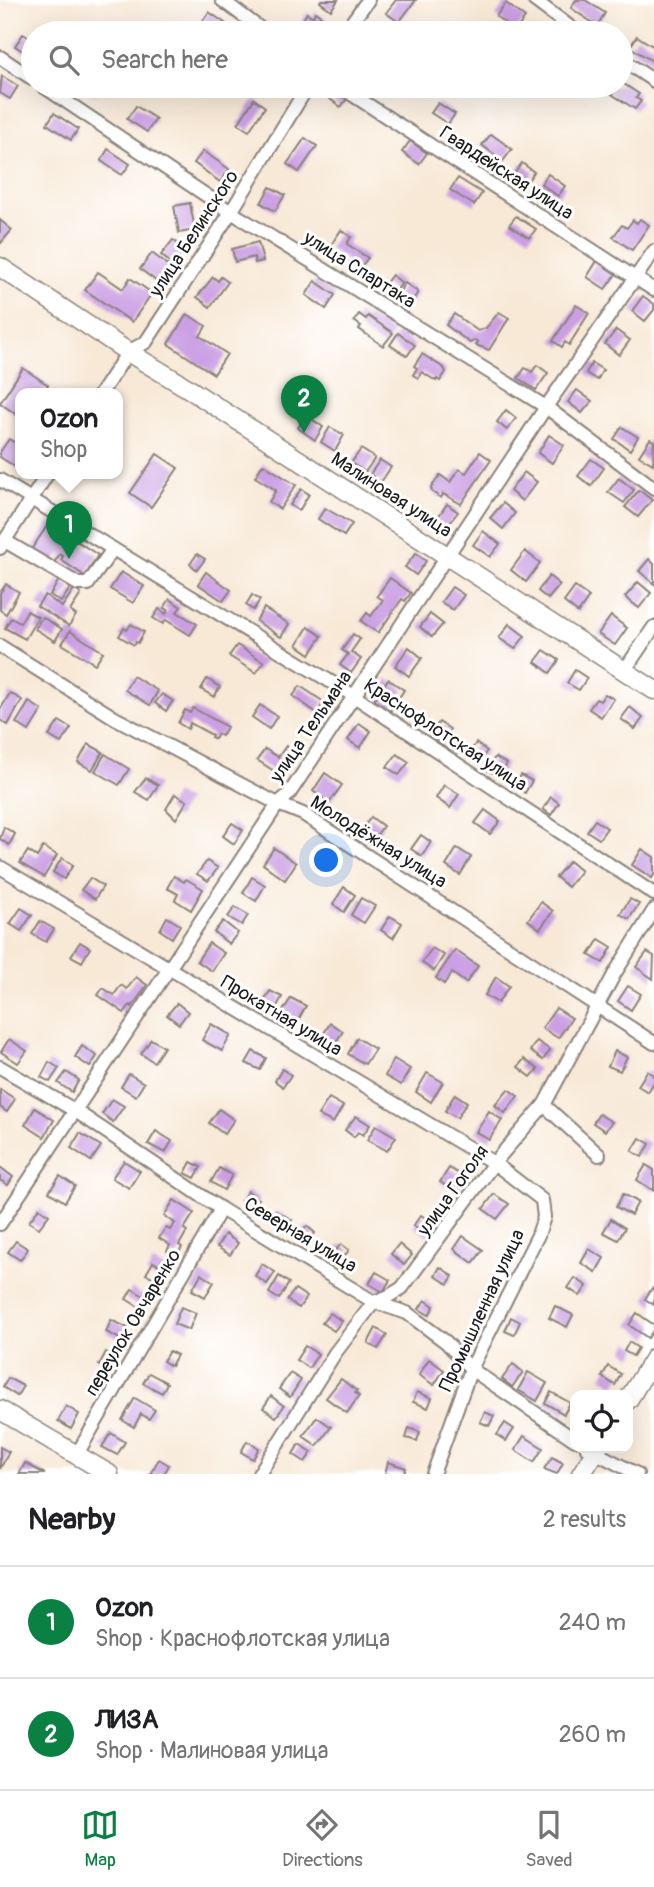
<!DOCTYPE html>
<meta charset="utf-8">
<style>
body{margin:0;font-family:Pangolin,sans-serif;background:#f6f6f6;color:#202124}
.controls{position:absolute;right:21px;bottom:21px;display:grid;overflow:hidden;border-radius:14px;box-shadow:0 7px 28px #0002}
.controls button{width:63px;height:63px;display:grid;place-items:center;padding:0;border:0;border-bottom:2px solid #e0e0e0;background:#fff;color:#202124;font:35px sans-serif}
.you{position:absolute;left:327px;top:861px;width:24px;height:24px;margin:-18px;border:5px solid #fff;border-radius:50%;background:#1a73e8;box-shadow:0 0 0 10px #1a73e833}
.badge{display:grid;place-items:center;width:46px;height:46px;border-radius:50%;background:#0b8043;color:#fff;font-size:23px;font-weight:700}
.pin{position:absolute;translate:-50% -58px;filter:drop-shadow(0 2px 4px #0008)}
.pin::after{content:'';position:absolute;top:37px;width:24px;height:21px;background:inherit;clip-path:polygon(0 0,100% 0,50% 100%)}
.popup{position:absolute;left:15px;top:388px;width:108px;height:91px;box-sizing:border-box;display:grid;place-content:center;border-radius:14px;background:#fff;filter:drop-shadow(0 2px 5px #0005);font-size:23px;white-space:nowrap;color:#757577}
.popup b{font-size:26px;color:#202124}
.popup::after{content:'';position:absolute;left:50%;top:100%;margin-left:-14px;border:14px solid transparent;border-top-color:#fff}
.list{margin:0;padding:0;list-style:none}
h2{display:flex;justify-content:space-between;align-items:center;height:91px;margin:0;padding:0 28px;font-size:30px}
h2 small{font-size:23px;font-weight:400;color:#757577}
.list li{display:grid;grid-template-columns:46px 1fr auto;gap:21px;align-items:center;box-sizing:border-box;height:112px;padding:0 28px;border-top:2px solid #e0e0e0}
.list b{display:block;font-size:26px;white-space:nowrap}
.list p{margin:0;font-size:23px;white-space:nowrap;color:#757577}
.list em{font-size:23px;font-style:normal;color:#757577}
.icon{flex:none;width:38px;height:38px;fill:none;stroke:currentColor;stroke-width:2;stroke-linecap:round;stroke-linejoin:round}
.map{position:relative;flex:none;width:654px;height:1474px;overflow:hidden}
.search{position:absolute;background:#fff;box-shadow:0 7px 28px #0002;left:21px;right:21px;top:21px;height:77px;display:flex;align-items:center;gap:18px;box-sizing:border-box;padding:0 24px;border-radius:38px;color:#757577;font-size:26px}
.sheet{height:315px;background:#fff}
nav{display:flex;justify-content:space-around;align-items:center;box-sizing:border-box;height:98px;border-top:2px solid #e0e0e0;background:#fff;font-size:19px;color:#757577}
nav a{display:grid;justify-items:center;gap:4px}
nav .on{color:#0b8043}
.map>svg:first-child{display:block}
.building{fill:#ca9fe4}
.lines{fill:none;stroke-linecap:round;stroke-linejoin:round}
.street-casing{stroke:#8a827a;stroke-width:16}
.secondary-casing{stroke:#8a827a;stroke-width:21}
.street{stroke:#fff;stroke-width:12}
.secondary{stroke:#fff;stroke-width:18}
.labels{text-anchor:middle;stroke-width:6;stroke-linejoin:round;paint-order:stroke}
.street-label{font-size:19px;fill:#1c1c1c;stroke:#fff}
</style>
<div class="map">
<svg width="654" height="1474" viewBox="0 0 654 1474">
<rect width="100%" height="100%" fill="#fff"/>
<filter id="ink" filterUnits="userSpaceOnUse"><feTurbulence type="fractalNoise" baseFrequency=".0143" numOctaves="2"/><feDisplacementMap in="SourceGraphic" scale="14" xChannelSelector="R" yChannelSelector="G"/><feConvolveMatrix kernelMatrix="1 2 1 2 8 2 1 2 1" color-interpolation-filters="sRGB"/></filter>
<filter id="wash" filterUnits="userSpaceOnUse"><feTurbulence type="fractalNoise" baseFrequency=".00686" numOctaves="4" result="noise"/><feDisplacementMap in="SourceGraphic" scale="28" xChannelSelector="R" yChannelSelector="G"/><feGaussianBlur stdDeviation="1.57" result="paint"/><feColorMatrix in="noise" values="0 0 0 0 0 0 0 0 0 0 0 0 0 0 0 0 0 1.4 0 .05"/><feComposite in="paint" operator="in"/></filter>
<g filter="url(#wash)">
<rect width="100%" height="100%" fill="#f8e9d7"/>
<g id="blocks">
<g class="building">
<path d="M321,0H338L331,10L320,2Z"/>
<path d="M396,0H416L399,22L386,13Z"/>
<path d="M576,0H585L605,13L597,26L571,8Z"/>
<path d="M506,3L525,18L515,31L496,16Z"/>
<path d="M209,12L225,23L218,33H203L197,29Z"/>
<path d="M315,12L327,20L318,33H309L299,26L307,13L313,17Z"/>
<path d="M23,34L33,40V58L15,46Z"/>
<path d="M637,36L654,47V58L652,61L630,47Z"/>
<path d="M2,76L18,86L10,99L0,93Z"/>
<path d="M621,82L639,94L636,98L641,101L635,109L602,88L621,86Z"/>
<path d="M82,86H101L95,95Z"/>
<path d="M339,86L351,93L341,107L330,99Z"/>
<path d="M254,99L265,107L249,131L238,124Z"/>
<path d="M438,103L455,114L448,124L431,113Z"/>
<path d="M136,106L156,119L147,132L127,119Z"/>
<path d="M54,113L78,129L71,140L47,124Z"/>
<path d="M491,134L512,149L503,161L482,145Z"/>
<path d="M305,138L317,146L299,172L287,164Z"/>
<path d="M410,141L427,153L419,164L402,152Z"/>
<path d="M108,149L130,164L122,175L101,161Z"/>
<path d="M203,151L229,169L220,182L194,163Z"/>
<path d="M522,163L534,172L526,183L514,174Z"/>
<path d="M548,174L565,186L558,196L541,184Z"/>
<path d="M458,178L482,193L474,205L450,190Z"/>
<path d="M270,187L285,195L275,211L261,203Z"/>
<path d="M190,203L195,230L179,233L174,206Z"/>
<path d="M516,216L536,229L529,238L509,225Z"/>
<path d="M640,219L649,225L632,250L613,237L622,225L627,228L633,220L637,223Z"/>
<path d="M0,220L12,230L0,244Z"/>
<path d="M341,230L351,237L347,244L368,258L359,269L329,248Z"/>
<path d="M173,240L185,249L173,265L161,255Z"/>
<path d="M258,242L263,261L255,263L254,257L235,262L232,249Z"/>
<path d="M152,253L171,268L159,283L140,269Z"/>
<path d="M597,261L616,274L605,289L587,277Z"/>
<path d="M98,272L123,289L130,278L152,293L132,322L85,290Z"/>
<path d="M392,275L402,283L395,292L385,284Z"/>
<path d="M213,277L218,281L221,277L228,282L210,307L197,297Z"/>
<path d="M315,281L335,295L326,309L306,295Z"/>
<path d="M405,283L418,292L410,305L397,295Z"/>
<path d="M643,296L654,304V310L645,321L632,311Z"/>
<path d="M576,305L589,313L569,345L565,342L562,347L553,341Z"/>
<path d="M499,312L509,318L489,350L476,345L478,342L475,340L470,343L446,325L454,314L478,331L486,328Z"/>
<path d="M187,314L206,326L200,336L227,354L214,374L168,344Z"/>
<path d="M359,314L366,319L368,316L393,333L383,346L359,329L361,326L354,321Z"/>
<path d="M616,330L630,340L619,355L605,344Z"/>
<path d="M398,333L415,345L407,356L390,345Z"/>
<path d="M422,354L444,368L446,372L440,381L437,379L436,381L422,372L418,378L413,375L417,368L414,366Z"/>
<path d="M592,363L603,370L597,380L586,373Z"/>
<path d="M537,365L548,373L536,390L518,378L525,368L532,372Z"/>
<path d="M23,368L48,385L42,393H20V417L0,403Z"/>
<path d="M577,390L592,401L582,413L568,402Z"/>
<path d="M506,410L516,418L507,430L497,422Z"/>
<path d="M306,415L323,427L315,440L298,428Z"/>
<path d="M330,427L344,435L335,451L321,442Z"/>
<path d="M622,427L638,437L630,450L614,439Z"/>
<path d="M549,435L564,445L552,463L538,453Z"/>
<path d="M9,439L20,446V470L0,457V452Z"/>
<path d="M650,439L654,441L653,464L639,456Z"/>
<path d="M361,449L375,458L365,472L351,463Z"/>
<path d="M480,452L491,460L461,504L443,494L441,498L432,492L431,488L440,475L450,482L459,469L466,473Z"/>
<path d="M157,454L178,468L151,507L130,493Z"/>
<path d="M591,459L604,468L591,486L578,476Z"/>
<path d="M380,460L391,467L381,482L370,474Z"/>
<path d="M263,464L296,485L280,509L269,502L276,490L255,477Z"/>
<path d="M524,472L537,482L522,501L510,491Z"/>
<path d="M619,478L634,490L624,503L608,492Z"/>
<path d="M301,489L309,494L299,511L290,505Z"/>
<path d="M639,490L652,500L638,517L625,507Z"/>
<path d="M503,503L515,513L503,529L490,518Z"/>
<path d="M447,504L458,512L446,527L436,520Z"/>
<path d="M325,508L352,524L344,536L318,519Z"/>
<path d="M49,523L98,555L85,576L61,560L63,556L60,554L53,564L31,550Z"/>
<path d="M483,531L500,544L490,557L473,545Z"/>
<path d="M525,551L540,563L526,582L511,570Z"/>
<path d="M416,553L426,561L416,575L405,567Z"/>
<path d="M197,554L205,559L197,570L190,564Z"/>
<path d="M649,559L654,564V584L639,571Z"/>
<path d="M121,572L144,586L133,603L110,589Z"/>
<path d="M206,572L231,590L223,601L198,584Z"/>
<path d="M549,576L560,585L548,599L538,591Z"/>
<path d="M390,578L411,593L405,601L402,599L378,633L361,621L367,613L371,616L383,600L377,596Z"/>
<path d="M59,580L71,587L61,602L50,595Z"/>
<path d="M638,582L651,593L639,608L625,597Z"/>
<path d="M6,584L19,592L6,614L0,610V593Z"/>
<path d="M452,587L464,595L453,610L441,602Z"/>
<path d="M575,587L589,597L578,613L564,602Z"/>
<path d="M74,589L81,594L70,611L76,615L69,626L37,606L45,595L62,607Z"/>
<path d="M252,595L260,600L253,610L246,605Z"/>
<path d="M170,599L181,607L177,612L197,624L190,635L166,620L163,624L153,618L159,609L166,614L168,610L164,608Z"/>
<path d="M264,608L289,624L281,637L256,621Z"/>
<path d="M27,611L38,617L25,639L5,628L11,618L20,623Z"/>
<path d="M430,614L443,624L432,637L420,627Z"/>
<path d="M611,616L627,628L615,645L598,634Z"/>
<path d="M42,617L62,629L55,641L35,629Z"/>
<path d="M131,624L144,632L138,643L136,642L134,645L119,636L124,628L127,630Z"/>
<path d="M509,624L525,636L515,649L499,638Z"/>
<path d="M308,627L322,636L310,654L297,645Z"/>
<path d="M70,631L103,652L95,664L62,644Z"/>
<path d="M353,634L360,639L351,652L361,659L351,673L340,665L348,654L342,650Z"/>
<path d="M237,645L264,662L256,673L229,656Z"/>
<path d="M409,647L422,658L409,676L395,666Z"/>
<path d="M544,650L559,660L550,673L535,662Z"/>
<path d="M575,670L587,678L579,690L567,683Z"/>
<path d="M133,676L158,691L150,705L125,690Z"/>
<path d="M207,679L220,687L214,697L201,689Z"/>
<path d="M388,679L404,690L390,711L374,700Z"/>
<path d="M300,686L324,702L317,713L293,696Z"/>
<path d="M10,693L22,700L8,725L0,720V710Z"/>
<path d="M162,694L173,701L166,711L155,703Z"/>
<path d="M605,694L614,699L601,717L589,709L596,699L600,701Z"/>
<path d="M29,702L42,710L29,731L16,723Z"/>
<path d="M260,705L277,716L269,729L252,717Z"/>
<path d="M630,707L643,718L635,729L621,719Z"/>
<path d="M193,708L227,727L222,736L218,734L215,739L211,737L212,735L190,723L188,729L178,723L185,710L190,713Z"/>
<path d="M59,721L71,728L61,743L49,736Z"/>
<path d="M439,722L450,729L441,744L429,737Z"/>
<path d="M359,723L371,731L360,748L348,740Z"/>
<path d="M476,743L487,751L478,763L467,756Z"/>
<path d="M88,744L103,752L92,770L78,762Z"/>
<path d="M286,746L296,753L282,776L257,760L265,749L278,757Z"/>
<path d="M105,754L129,769L119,785L95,771Z"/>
<path d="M397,754L409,762L399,775L387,767Z"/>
<path d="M495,757L507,764L500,777L487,770Z"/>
<path d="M325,773L342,785L329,803L313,791Z"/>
<path d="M521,775L532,781L525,793L514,787Z"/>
<path d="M146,778L158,785L149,800L135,792Z"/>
<path d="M444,785L459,794L450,808L436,798Z"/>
<path d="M175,794L187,801L176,819L166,809Z"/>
<path d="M551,797L559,803L551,815L543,809Z"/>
<path d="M485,810L500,821L490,834L475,823Z"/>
<path d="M371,817L383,826L376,836L363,828Z"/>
<path d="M595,820L607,828L599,839L587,831Z"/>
<path d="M232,823L243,830L234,844L223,836Z"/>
<path d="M4,827L15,834L9,845L0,839Z"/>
<path d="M421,835L431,842L422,856L411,849Z"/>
<path d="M43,847L57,855L44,877L20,863L28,851L37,857Z"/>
<path d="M274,848L296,863L285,880L263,864Z"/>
<path d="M457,848L471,857L460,875L446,866Z"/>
<path d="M642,849L654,857V875L652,878L632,865Z"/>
<path d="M62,858L73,865L64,879L53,872Z"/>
<path d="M207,861L218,868L208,881L197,874Z"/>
<path d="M569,861L581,871L568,887L556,877Z"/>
<path d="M174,876L184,882L186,879L203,889L191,910L175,900L178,894L167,888Z"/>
<path d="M252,877L265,885L256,901L243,893Z"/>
<path d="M90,878L103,886L95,899L81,890Z"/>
<path d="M344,887L355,895L344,912L333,904Z"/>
<path d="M361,898L375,906L364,923L351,915Z"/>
<path d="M630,899L639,904L629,919L620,914Z"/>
<path d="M541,902L553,911L540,929L528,920Z"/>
<path d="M235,907L248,915L242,925L228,917Z"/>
<path d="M21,908L32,915L21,931L10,924Z"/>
<path d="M390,916L402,923L393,938L381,930Z"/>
<path d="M167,917L180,925L172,938L160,930Z"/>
<path d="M40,921L54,929L46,942L32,934Z"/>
<path d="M223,921L238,933L229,944L214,932Z"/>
<path d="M599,939L612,947L603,963L589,955Z"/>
<path d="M80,942L90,948L82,962L71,956Z"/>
<path d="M209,943L224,953L212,971L197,961Z"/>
<path d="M432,948L444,955L434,971L422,963Z"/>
<path d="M455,950L478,966L466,983L452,973L444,984L436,978Z"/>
<path d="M647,952L654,956L653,979L636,967Z"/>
<path d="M136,977L147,985L132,1007L130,1005L124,1013L98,995L103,988L114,995L121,985L127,989Z"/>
<path d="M496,977L509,986L498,1003L485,995Z"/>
<path d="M628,986L641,994L631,1010L618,1001Z"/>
<path d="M270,991L282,997L274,1012L262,1005Z"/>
<path d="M291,998L306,1006L297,1022L281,1014Z"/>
<path d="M177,1003L188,1012L179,1024L167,1015Z"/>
<path d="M556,1008L572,1018L558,1038L542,1028Z"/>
<path d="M330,1023L343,1031L331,1050L319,1042Z"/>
<path d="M211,1024L231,1035L222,1051L202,1040Z"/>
<path d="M357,1038L375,1049L365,1064L348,1054Z"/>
<path d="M9,1039L27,1051L18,1063L1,1052Z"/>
<path d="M151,1039L164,1047L154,1062L141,1054Z"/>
<path d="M537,1041L550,1050L543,1060L530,1051Z"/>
<path d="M82,1046L97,1056L90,1067L75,1057Z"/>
<path d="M253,1051L266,1058L260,1070L246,1063Z"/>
<path d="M615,1051L627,1057L620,1071L608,1066Z"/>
<path d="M394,1059L410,1069L401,1085L385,1076Z"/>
<path d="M524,1059L538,1069L531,1077L518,1067Z"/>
<path d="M49,1062L59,1068L50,1082L41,1077Z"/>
<path d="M282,1069L291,1075L283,1087L275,1081Z"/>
<path d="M647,1071L654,1075V1082L648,1092L638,1086Z"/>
<path d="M66,1072L79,1080L72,1092L58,1083Z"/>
<path d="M427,1073L443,1082L431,1102L416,1092Z"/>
<path d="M129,1074L144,1083L136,1096L121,1087Z"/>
<path d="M0,1089L15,1099L7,1112L0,1107Z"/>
<path d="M508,1089L518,1096L505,1113L495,1105Z"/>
<path d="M455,1094L467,1102L457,1118L445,1111Z"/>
<path d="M329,1098L343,1106L333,1123L318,1115Z"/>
<path d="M112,1099L124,1106L113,1122L102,1114Z"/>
<path d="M35,1108L54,1120L44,1137L25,1125Z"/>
<path d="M219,1109L234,1120L224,1134L209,1123Z"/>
<path d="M489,1111L502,1120L489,1140L476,1132Z"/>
<path d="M599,1114L612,1122L605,1131L593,1123Z"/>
<path d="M356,1116L370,1125L363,1135L358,1132L354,1137L345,1130Z"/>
<path d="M376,1125L396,1137L387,1151L367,1140Z"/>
<path d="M156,1131L172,1141L165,1153L148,1144Z"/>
<path d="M80,1133L101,1146L91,1161L71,1148Z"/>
<path d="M640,1138L650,1144L642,1157L632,1151Z"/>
<path d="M124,1161L140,1171L129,1188L112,1178Z"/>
<path d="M191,1162L201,1167L195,1178L185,1173Z"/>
<path d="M646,1165L654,1170V1191L637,1180Z"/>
<path d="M0,1167L13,1177L8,1185L0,1180Z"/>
<path d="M219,1168L232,1175L224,1190L211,1182Z"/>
<path d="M449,1168L466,1178L457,1193L440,1182Z"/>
<path d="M60,1176L75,1186L65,1202L49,1192Z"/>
<path d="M248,1191L259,1199L253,1209L241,1201Z"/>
<path d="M494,1194L509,1204L497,1219L483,1209Z"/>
<path d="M623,1194L638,1202L631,1215L616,1207Z"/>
<path d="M174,1200L194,1213L184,1229L187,1231L179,1245L182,1247L176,1257L167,1251L170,1245L159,1238L166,1228L170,1230L175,1223L164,1216Z"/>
<path d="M39,1208L49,1215L39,1228L29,1222Z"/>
<path d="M276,1211L292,1220L287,1229L271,1221Z"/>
<path d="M421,1215L435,1224L428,1236L413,1226Z"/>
<path d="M611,1219L625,1228L618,1240L603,1232Z"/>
<path d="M307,1226L315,1233L306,1245L298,1237Z"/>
<path d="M225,1234L238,1243L230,1255L217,1247Z"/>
<path d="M463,1236L483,1250L473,1263L454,1249Z"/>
<path d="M16,1241L28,1249L20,1260L8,1252Z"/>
<path d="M341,1244L349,1250L338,1264L330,1258Z"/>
<path d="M399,1244L412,1255L404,1265L391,1254Z"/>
<path d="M589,1249L604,1258L596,1272L581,1263Z"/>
<path d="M153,1262L166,1269L160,1281L146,1274Z"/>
<path d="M262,1264L275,1272L267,1284L255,1276Z"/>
<path d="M440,1267L453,1276L448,1284L435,1276Z"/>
<path d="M376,1272L390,1280L383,1292L369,1284Z"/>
<path d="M201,1274L214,1282L205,1297L192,1290Z"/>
<path d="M279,1276L289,1283L279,1299L269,1293Z"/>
<path d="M575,1278L587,1286L580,1296L568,1288Z"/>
<path d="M652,1288L654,1290V1305L645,1299Z"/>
<path d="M132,1289L149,1299L142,1309L126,1299Z"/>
<path d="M295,1289L307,1297L299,1308L287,1300Z"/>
<path d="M425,1300L434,1306L429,1315L419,1309Z"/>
<path d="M555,1306L573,1315L567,1327L549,1318Z"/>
<path d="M181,1307L196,1313L189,1330L174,1324Z"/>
<path d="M330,1313L342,1321L334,1331L322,1323Z"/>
<path d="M637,1313L654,1325V1329L648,1338L629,1325Z"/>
<path d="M511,1317L520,1322L514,1335L505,1331Z"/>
<path d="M111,1320L128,1328L122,1340L106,1332Z"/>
<path d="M376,1328L387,1335L378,1349L368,1343Z"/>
<path d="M629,1342L638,1348L633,1356L624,1351Z"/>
<path d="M305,1346L318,1354L309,1368L296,1360Z"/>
<path d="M169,1351L177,1355L171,1366L163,1361Z"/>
<path d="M106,1352L113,1356L106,1369L99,1365Z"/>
<path d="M429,1359L444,1370L434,1385L419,1375Z"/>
<path d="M513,1364L523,1372L512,1387L502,1379Z"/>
<path d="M608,1366L621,1374L615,1385L602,1377Z"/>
<path d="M528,1372L547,1383L537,1401L518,1390Z"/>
<path d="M149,1373L167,1383L162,1393L143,1383Z"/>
<path d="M290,1373L301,1380L290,1397L279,1389Z"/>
<path d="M8,1378L23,1386L17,1396L3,1387Z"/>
<path d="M341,1379L357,1391L355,1393L359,1396L347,1413L326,1398Z"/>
<path d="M417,1392L432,1398L428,1408L413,1402Z"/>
<path d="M551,1392L570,1403L564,1414L545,1403Z"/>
<path d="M271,1396L284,1406L276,1417L263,1408Z"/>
<path d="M135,1398L155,1410L149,1419L141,1414L134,1427L122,1420Z"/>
<path d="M66,1406L79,1414L71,1429L58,1421Z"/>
<path d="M485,1412L494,1416L489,1426L480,1422Z"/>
<path d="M317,1417L331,1427L317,1446L303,1436Z"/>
<path d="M505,1423L514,1429L506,1441L497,1435Z"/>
<path d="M409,1428L420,1432L417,1441L406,1438Z"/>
<path d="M111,1433L125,1442L117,1455L102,1447Z"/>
<path d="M524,1436L543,1448L534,1462L515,1450Z"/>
<path d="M247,1441L259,1448L253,1459L241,1452Z"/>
<path d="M299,1444L312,1452L305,1462L293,1454Z"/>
<path d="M0,1447L9,1452L0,1469Z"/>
<path d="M552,1457L563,1463L557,1474L544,1469Z"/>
<path d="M159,1459L169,1465L164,1474H150Z"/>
<path d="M388,1462L406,1468L404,1474H385Z"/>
<path d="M25,1463L45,1474H19Z"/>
</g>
</g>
</g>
<g filter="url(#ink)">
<use href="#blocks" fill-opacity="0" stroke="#8a827a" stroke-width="2"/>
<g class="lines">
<defs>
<g id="street">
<path d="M222,0L266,33"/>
<path d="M534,0L578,33"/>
<path d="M344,33L368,0"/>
<path d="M0,57L33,79"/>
<path d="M621,59L654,81"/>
<path d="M43,86L231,212L546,407L654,488"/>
<path d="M339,86L654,290"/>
<path d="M101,393L128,352L146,342L231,212L308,86"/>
<path d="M0,480L354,696L654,894"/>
<path d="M5,541L78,584H88L113,549"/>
<path d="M0,548L48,473"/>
<path d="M0,646L115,718L278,804L303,814L654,1043"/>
<path d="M624,671L654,627"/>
<path d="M0,867L494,1163L542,1200L544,1217L538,1235L471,1369L433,1474"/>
<path d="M0,1067L74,1110L221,1209L374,1302L407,1313L446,1342L471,1369L575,1440"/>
<path d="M544,1105L599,1155"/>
<path d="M0,1224L278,804L289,794L546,407L654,251"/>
<path d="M587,1448L637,1474"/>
<path d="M77,1454L221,1209"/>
<path d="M259,1474L335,1353L374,1302L389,1296L402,1288L494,1163L544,1105L615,973L654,910"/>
</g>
<g id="secondary">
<path d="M0,267L128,352L186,387L654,690"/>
<path d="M628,1400L654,1358"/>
<path d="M0,1410L109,1474"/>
<path d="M581,1474L598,1448"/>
</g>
</defs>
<use href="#street" class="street-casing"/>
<use href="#secondary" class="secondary-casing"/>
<use href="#street" class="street"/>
<use href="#secondary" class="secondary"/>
</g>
</g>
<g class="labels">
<g class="street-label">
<text transform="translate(507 172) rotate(33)" y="7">Гвардейская улица</text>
<text transform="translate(193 233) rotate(-57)" y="7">улица Белинского</text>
<text transform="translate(360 269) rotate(32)" y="7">улица Спартака</text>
<text transform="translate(392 494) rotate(33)" y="7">Малиновая улица</text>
<text transform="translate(310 726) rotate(-56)" y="7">улица Тельмана</text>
<text transform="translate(446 734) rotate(33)" y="7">Краснофлотская улица</text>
<text transform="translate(379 841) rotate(32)" y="7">Молодёжная улица</text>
<text transform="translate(282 1015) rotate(31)" y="7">Прокатная улица</text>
<text transform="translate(452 1190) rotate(-54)" y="7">улица Гоголя</text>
<text transform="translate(301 1234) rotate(31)" y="7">Северная улица</text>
<text transform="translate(481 1310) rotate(-65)" y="7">Промышленная улица</text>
<text transform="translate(132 1322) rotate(-59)" y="7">переулок Овчаренко</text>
</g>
</g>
</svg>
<div class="controls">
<button><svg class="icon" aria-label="locate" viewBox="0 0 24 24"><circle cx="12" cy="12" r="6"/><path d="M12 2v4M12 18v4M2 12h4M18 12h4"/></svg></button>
</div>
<div class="you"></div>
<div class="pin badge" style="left:69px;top:559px">1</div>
<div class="popup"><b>Ozon</b>Shop</div>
<div class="pin badge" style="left:304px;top:433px">2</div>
<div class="search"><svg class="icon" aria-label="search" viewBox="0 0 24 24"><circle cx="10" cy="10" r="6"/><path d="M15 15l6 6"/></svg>Search here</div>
</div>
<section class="sheet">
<h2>Nearby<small>2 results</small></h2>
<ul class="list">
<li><span class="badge">1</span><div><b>Ozon</b><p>Shop · Краснофлотская улица</p></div><em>240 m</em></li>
<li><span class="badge">2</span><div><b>ЛИЗА</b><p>Shop · Малиновая улица</p></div><em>260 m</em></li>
</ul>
</section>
<nav>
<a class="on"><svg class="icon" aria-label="map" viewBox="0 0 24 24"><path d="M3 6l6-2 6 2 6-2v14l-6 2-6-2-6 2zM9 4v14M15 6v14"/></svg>Map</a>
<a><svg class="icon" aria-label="directions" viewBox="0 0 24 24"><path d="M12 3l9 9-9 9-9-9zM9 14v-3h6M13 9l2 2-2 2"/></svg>Directions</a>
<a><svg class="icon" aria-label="saved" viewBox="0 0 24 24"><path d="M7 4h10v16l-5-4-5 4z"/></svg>Saved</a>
</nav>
